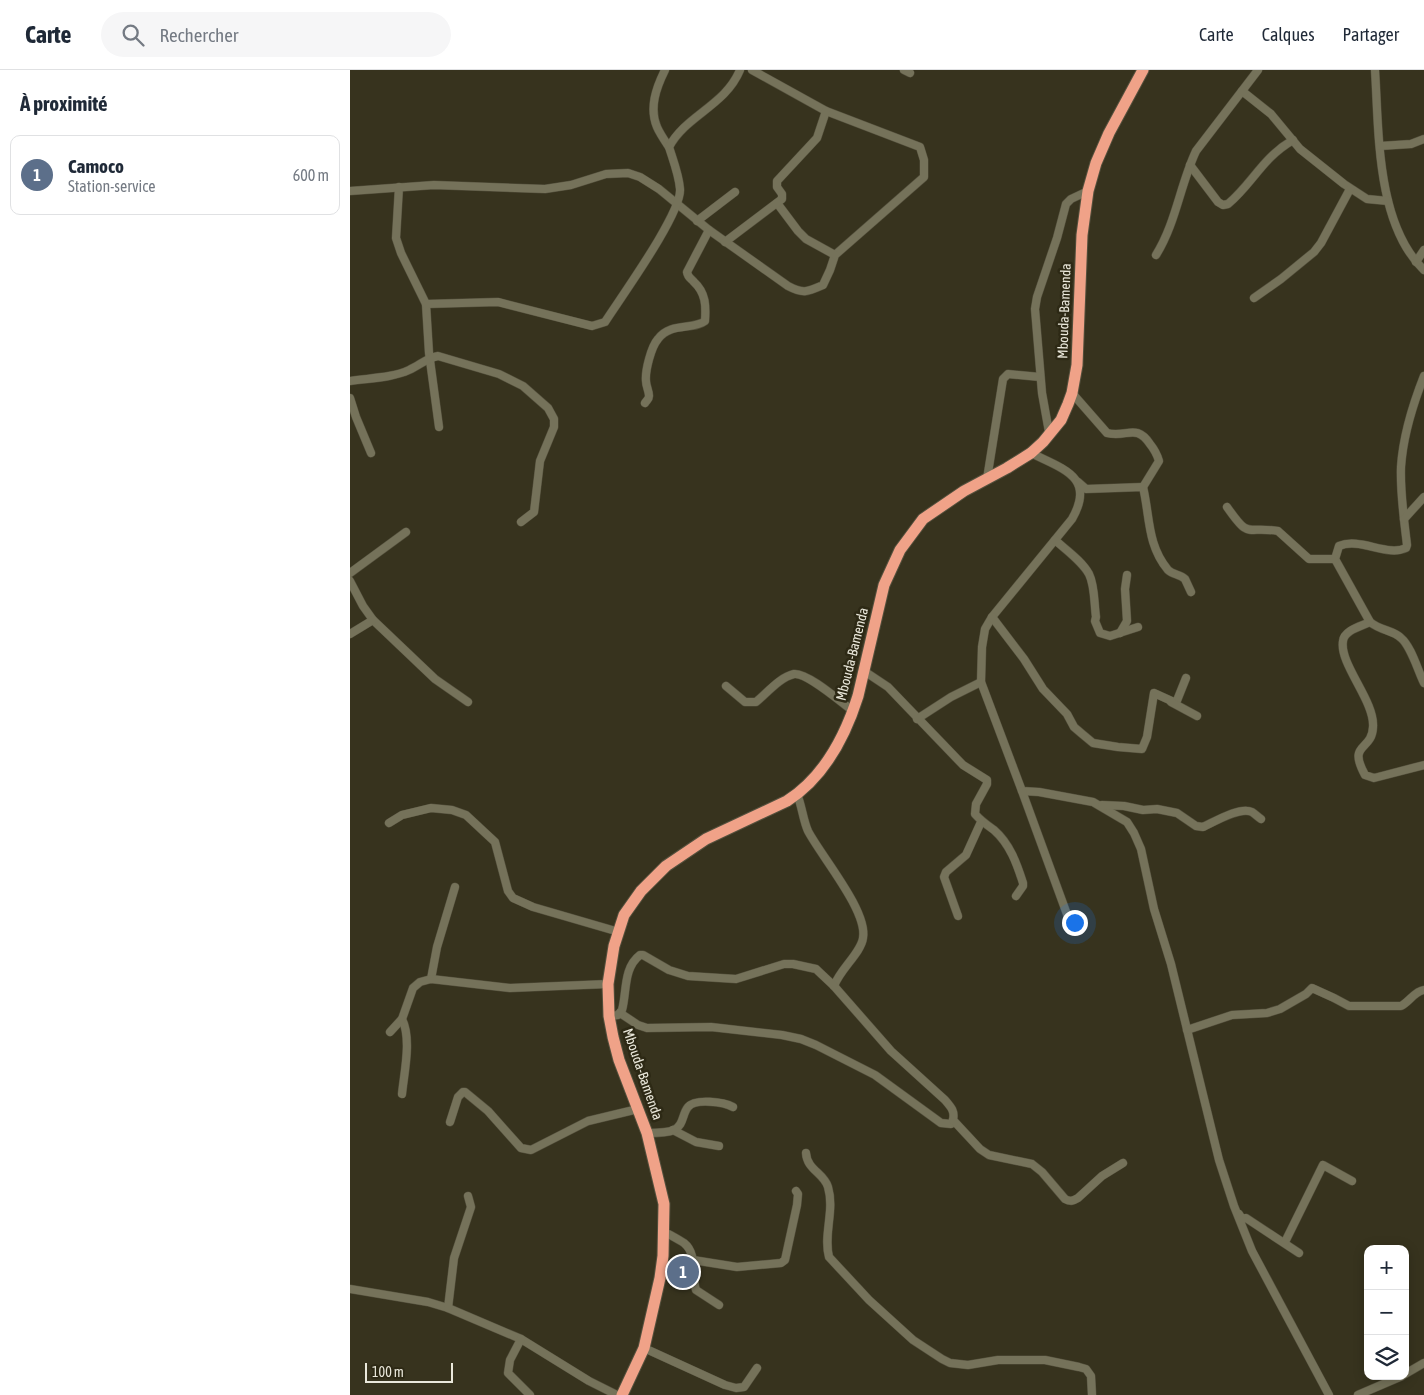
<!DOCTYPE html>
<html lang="fr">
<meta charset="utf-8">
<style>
body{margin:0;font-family:"Asap Condensed",sans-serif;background:#f6f6f7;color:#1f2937}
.controls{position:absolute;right:15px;bottom:15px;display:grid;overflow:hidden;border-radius:10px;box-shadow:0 2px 12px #0003}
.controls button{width:45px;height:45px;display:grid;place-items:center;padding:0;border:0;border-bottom:1px solid #e0e1e3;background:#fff;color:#1f2937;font:25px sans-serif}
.scale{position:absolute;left:15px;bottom:12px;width:88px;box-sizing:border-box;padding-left:5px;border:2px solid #eae8db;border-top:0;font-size:14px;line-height:18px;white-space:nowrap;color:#eae8db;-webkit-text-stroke:4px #2d2915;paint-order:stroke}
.you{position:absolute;left:724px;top:852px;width:18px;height:18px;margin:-12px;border:4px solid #fff;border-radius:50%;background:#1a73e8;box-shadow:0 0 0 8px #1a73e833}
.badge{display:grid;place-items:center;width:32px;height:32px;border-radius:50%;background:#1a73e8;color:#fff;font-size:16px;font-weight:700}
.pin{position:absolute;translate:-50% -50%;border:2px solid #fff;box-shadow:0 1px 5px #0006}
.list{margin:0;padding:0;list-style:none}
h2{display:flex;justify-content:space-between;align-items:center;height:65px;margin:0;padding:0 20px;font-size:21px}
h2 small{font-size:16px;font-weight:400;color:#747a83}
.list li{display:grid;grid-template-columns:32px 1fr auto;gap:15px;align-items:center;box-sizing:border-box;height:80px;margin:0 10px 10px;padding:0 10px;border:1px solid #e0e1e3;border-radius:10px}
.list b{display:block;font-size:19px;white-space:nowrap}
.list p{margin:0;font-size:16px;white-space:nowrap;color:#747a83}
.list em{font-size:16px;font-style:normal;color:#747a83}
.icon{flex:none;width:28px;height:28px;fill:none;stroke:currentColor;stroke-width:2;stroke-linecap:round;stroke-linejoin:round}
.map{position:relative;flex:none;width:1074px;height:1325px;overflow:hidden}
header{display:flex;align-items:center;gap:30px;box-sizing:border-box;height:70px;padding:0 25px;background:#fff;border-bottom:1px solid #e0e1e3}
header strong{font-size:24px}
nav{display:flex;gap:28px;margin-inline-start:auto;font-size:18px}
.search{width:350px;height:45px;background:#f6f6f7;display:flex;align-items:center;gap:12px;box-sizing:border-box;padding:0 18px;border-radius:28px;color:#747a83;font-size:19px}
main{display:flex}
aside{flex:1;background:#fff}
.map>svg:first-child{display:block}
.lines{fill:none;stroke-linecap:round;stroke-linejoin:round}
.minor-casing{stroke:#54503d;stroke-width:9}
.highway-casing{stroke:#54503d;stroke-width:13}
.minor{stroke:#75725a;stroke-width:8}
.highway{stroke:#f0a288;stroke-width:11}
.labels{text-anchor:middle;stroke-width:5;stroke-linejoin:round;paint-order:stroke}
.street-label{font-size:14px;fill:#eae8db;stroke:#2d2915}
</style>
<header>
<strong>Carte</strong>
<div class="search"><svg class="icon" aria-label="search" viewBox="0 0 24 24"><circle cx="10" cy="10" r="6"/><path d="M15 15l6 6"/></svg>Rechercher</div>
<nav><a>Carte</a><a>Calques</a><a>Partager</a></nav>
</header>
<main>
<aside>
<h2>À proximité<small></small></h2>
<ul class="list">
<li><span class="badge" style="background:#5c6f8a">1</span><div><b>Camoco</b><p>Station-service</p></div><em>600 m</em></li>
</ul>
</aside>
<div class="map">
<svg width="1074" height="1325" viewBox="0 0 1074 1325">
<rect width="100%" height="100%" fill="#37331e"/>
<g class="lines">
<defs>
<g id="minor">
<path d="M315,0C306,18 299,38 307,57C310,64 315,71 319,77"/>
<path d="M554,0L560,3"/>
<path d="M1025,0C1029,61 1026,154 1074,200"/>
<path d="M892,21L921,44L950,79L994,114L1017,129L1038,131"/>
<path d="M1030,76L1061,74L1074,69"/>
<path d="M840,95L868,132L873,135L878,134C903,113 912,88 943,70"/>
<path d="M49,117L46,168L51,183L76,234L79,283L89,357"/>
<path d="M0,121L84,115L195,119L221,115L256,104L278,103L290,107L309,119L359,160L438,216C453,224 457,222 473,215L480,200L485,185L574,107V90L570,77L476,41L402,0"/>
<path d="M427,133L448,161L456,169L485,185"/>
<path d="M347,151L385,122"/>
<path d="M375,172L432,129V124L427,117V111L467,68L476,41"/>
<path d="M806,185C826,153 830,115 846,81L908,0"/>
<path d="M1066,192L1074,180"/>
<path d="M904,228L931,209L964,182L971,173L1000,119"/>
<path d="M76,234L148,232L242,256L255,252C271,227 332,143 330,119C329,105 323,90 319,77C336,45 375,36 390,0"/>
<path d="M1074,306C1063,334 1053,366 1051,397C1050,423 1054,449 1057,475L1056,478C1037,487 1010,467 989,476L985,489L1020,552C1031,561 1043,560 1051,568C1061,576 1068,601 1074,613"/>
<path d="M0,311C19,308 42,308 59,300C70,295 77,288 88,286L149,304L173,316L198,338L204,349V357L190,391L184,442L171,452"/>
<path d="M722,323L757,363C777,368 786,353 800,374C804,379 807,384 809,391L793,417"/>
<path d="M0,328L6,347L21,383"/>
<path d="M295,333C297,330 299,329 299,326C299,321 296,316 296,311C295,301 301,277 308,269C320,252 344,260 355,251C356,236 356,223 344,212C341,208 338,208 337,202L359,160"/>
<path d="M699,362L692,323L685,239L687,227L707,168L716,134L721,129L738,121"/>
<path d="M681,383C713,399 746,407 722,449L642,547L635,559L632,577L631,612L672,721L689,722L743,732L777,752L784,763L791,779L804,839L821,894L869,1090L884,1136L902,1181L979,1325"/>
<path d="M637,409L653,309L658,304L690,307"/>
<path d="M728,412L736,419L793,417C800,446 797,475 818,500C823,505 830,504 835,509L841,522"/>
<path d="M877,437C900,470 895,456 928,461L959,489H985"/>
<path d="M1054,449L1074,427"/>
<path d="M705,470C716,480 732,491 739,504C745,516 744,533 746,547L745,551L750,563L760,566L788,557"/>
<path d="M0,503L56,462"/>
<path d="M0,511L13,536L23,550L85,609L118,632"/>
<path d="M642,547L674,589L693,619L717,644L724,657L731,663L743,673L768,677L792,679L797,667L804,623L826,633L836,608"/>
<path d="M1020,552C1012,556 994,560 993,571C989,594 1025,631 1023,657C1022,682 997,672 1015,705L1024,708L1074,695"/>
<path d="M770,563L777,551L775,519L777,505"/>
<path d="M0,564L23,550"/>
<path d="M514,601L538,617L613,695L637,710V714L626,734L625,744C631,751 637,755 644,760C660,774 667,794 673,813V816L666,826"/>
<path d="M376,616L395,632H406C417,623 430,607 444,604C457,602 492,633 503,641"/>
<path d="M821,632L847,646"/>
<path d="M567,649L601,627L631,612"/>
<path d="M672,721L722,858"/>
<path d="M447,724C452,736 453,750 458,761C471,786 518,841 513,868C511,883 490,899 484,916"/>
<path d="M752,735L774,736L793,740L807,739L827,743L846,756L853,757C864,752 890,736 902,742C905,744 908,747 911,749"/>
<path d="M39,753L52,745L81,738L102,740L116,745L145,772L158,821L163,828L183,837L269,862"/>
<path d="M608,846L594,807L596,802L616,785L631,752"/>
<path d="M81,909L87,877L105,817"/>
<path d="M270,943L288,955L297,958L361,957L432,965L451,969L466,975L525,1005L591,1053L601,1054L603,1050"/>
<path d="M259,946L268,945L272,940C277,922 273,898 290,885H293L319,900L338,906L386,909L434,894H443L466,899L484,916L541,981L595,1030C601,1037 605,1041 603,1050L630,1079L639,1085L682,1094L692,1102L715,1129C720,1132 723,1131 728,1128L752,1106L773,1093"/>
<path d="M52,949C62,969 54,1003 52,1024"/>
<path d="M837,960L882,945L917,943L930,939L956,924L962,918L984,928L999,936H1051C1059,932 1065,921 1074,920"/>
<path d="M40,962L52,949L63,918L70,912L81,909L160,918L258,914"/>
<path d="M100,1052L108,1027L113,1022H115L138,1041L171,1078L181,1080L238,1051L288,1039"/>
<path d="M323,1060L346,1072L369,1076"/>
<path d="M297,1063C305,1063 317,1063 324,1060C334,1055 332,1044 338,1037C345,1028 374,1032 383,1037"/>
<path d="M456,1083C457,1100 474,1103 478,1117C485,1141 473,1164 479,1187L519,1230L563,1270L592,1289L600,1293L618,1295L648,1290H695L729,1297L736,1299L741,1306L742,1325"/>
<path d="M889,1144L892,1149L896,1148L949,1183"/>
<path d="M313,1161C320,1165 328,1169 334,1173C348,1184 341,1206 346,1220L369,1235"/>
<path d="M935,1172L973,1095L1002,1111"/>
<path d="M343,1190L387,1197L431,1193L435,1190L447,1135L448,1124L446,1121"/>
<path d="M0,1219L78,1232L98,1238L171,1269L239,1311L267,1325"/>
<path d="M98,1238L104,1188L121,1137L118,1126"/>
<path d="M171,1269L160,1290L158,1303L180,1325"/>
<path d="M294,1278L375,1315L386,1318L394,1317L407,1298"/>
<path d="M1055,1304L1074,1293"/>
<path d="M1008,1325L1052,1306"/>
</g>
<path id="highway" d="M272,1325L294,1278L310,1208L313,1186L314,1134L297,1063L269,990L263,967L259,946L258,914L264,876L274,845L291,821L316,796L356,769L437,731C473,708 495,667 508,626L534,515L550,480L573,449L614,421L657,398L681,383L693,372L711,350L718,334L722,323L727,295L732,165L738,121L746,93L759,63L793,0"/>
</defs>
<use href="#minor" class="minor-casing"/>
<use href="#highway" class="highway-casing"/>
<use href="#minor" class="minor"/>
<use href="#highway" class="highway"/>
</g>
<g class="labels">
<g class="street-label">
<text transform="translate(714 241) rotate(-88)" y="5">Mbouda-Bamenda</text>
<text transform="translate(502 584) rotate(-76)" y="5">Mbouda-Bamenda</text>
<text transform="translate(293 1004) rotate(71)" y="5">Mbouda-Bamenda</text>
</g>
</g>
</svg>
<div class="controls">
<button>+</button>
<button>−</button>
<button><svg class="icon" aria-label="layers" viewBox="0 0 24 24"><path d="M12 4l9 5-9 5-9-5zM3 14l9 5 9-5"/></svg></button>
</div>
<div class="scale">100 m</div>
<div class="you"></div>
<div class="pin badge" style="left:333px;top:1202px;background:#5c6f8a">1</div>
</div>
</main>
